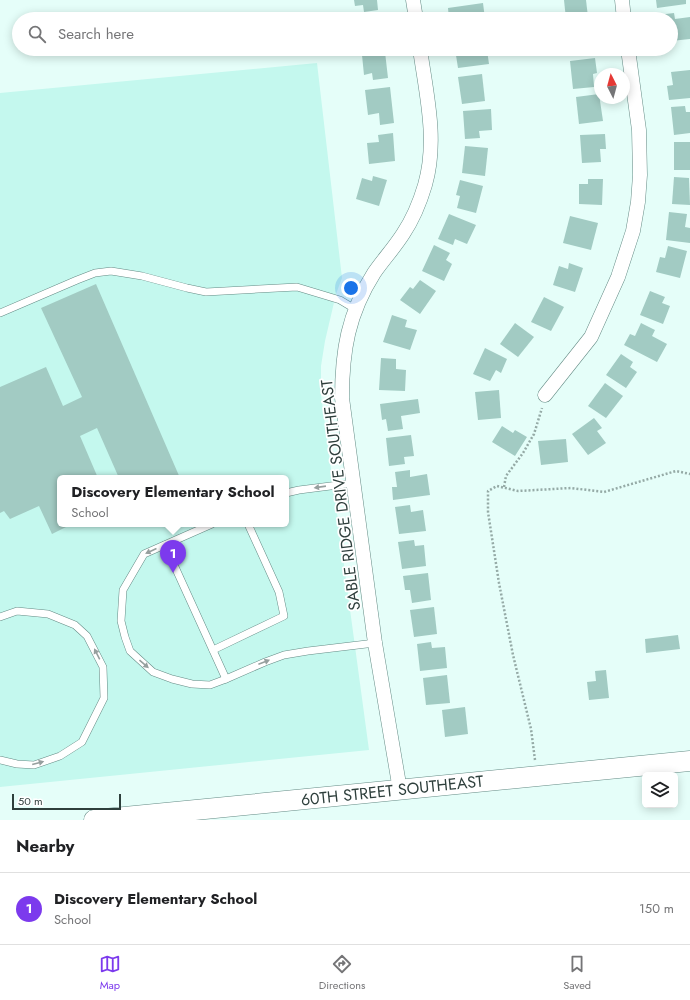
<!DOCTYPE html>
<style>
body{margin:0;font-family:Jost,sans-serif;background:#f2f2f2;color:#202124}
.controls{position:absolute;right:12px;bottom:12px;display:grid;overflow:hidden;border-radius:6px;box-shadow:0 2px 10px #0003}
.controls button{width:36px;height:36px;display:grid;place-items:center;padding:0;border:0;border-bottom:1px solid #e0e0e0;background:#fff;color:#202124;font:20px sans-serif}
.compass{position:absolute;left:594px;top:68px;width:36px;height:36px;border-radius:50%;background:#fff;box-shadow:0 2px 10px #0003;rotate:354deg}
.scale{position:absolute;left:12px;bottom:10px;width:109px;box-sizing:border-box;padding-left:4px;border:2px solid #2e3f3c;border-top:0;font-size:11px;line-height:14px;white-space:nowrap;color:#2e3f3c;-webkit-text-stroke:3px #fff;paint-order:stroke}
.you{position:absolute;left:351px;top:288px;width:14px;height:14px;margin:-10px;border:3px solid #fff;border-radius:50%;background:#1a73e8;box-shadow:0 0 0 6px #1a73e833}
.badge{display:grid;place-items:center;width:26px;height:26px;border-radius:50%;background:#7c3aed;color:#fff;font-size:13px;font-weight:700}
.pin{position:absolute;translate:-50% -33px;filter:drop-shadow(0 1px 2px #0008)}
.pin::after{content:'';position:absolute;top:21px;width:14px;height:12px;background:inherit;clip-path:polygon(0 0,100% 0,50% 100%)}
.popup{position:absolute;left:57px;top:475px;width:232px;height:52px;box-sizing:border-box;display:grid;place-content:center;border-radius:6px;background:#fff;filter:drop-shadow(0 1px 3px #0005);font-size:13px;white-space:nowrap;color:#757577}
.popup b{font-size:15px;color:#202124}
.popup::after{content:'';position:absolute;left:50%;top:100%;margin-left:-8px;border:8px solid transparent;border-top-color:#fff}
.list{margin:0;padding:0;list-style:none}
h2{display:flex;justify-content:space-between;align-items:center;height:52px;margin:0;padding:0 16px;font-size:17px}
h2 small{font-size:13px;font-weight:400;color:#757577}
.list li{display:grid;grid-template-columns:26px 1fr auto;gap:12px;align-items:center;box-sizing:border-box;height:72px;padding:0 16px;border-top:1px solid #e0e0e0}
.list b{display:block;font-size:15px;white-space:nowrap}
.list p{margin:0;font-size:13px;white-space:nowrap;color:#757577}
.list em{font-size:13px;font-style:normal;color:#757577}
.icon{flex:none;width:22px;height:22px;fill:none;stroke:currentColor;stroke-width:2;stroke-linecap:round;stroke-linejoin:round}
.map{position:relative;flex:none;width:690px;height:820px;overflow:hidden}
.search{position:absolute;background:#fff;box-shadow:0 2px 10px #0003;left:12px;right:12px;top:12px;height:44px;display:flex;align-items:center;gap:10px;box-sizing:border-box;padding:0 14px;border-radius:22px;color:#757577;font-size:15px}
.sheet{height:124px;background:#fff}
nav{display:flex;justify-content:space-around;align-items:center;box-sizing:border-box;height:56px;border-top:1px solid #e0e0e0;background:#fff;font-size:11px;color:#757577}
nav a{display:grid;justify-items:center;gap:2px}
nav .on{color:#7c3aed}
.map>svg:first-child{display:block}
.built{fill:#c4f8ee;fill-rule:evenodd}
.building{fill:#a2cbc3}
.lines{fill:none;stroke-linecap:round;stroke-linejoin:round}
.lane-casing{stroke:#648b85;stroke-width:8}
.street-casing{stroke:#648b85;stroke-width:15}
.secondary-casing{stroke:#648b85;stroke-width:21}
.path{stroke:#95aaa6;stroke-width:2.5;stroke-dasharray:2 2;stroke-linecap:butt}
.lane{stroke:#fff;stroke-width:7}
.street{stroke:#fff;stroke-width:14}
.secondary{stroke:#fff;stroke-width:20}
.oneway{fill:#969f9e}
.labels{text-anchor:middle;stroke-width:3.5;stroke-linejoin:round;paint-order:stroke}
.street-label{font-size:16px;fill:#2e3f3c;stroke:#fff}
</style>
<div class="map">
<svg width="690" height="820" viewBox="0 0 690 820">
<rect width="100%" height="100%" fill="#e5fef9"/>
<path class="built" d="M317,63L342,278L336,294L325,341L321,366V395L369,750L0,787V93ZM60,478H286V524H60Z"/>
<g class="building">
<path d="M354,0H377L378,10L364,12L363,5L355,6Z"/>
<path d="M564,0H586L588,17L566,19Z"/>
<path d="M656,0H686V4L657,8Z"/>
<path d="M483,3L485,19H449L448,8Z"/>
<path d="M674,13L675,19L690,17V39L671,41V19H659L658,15Z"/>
<path d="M455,49H478V51L487,50L489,64L458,68Z"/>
<path d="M569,49H589V52L570,55Z"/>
<path d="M385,52L388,78L373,80L372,73L364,75L362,55Z"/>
<path d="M595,58L597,73L593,74L594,87L573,89L570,61Z"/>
<path d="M690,70V98L669,100L667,86L673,85L671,72Z"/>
<path d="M482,74L485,101L462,104L458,77Z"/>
<path d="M390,87L394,123L380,125L379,113L368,115L365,90Z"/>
<path d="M599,94L603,121L579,124L576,97Z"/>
<path d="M685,106L686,112H690V133L674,135L671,107Z"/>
<path d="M491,109L492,130L479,131L480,138L465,139L463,111Z"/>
<path d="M393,133L395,161L369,164L367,143L379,142L378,135Z"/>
<path d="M605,134L606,149H600L601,162L582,163L580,135Z"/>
<rect x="674" y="142" width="16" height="28"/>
<path d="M465,146L488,148L485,176L462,173Z"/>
<path d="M373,176L387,180L379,206L356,199L362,178L372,181Z"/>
<path d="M674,177L689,178L690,205L672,204Z"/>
<path d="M588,179H603L602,205L579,204V184H588Z"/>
<path d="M460,180L483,186L476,213L457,208L460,196L456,195Z"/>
<path d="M669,212L687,214L685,227L690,228V243L666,240Z"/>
<path d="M449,214L476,225L467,244L455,239L453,245L438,239Z"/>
<path d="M570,216L598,223L591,250L563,243Z"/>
<path d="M434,245L450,253L446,260L452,264L444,281L422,271Z"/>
<path d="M668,246L687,251L680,278L656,272L660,257L665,258Z"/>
<path d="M569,263L583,268L575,292L553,285L559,266L568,269Z"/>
<path d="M420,280L436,291L420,314L400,300L410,287L413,289Z"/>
<path d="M96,284L180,478H119L97,428L80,436L98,478H60V524H67L68,526L52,534L39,506L10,519L4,511L0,513V387L46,367L63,406L82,397L41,308Z"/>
<path d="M650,291L665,297L662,303L670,306L663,324L640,315Z"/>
<path d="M544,297L564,307L551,331L531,322Z"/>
<path d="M392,315L407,320L405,327L417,330L410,350L383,342Z"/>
<path d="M515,323L534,337L518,357L500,344Z"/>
<path d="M641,323L655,330L652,336L667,344L657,362L624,345L630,334L635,336Z"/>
<path d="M485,348L507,359L501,373L496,370L490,381L473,374Z"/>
<path d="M621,354L633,362L630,367L637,372L626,388L606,375Z"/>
<path d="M381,358L396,359V369L406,370L405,391L379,390Z"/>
<path d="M605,383L623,396L606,418L588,406Z"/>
<path d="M499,390L501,418L478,420L475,392Z"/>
<path d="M418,399L420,413L401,416L403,429L388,431L386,419L382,420L380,404Z"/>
<path d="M594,418L602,428L597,431L606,443L588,455L572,434Z"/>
<path d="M502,426L513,433L515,430L527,437L515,456L492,442Z"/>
<path d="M411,435L414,456L404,457L405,464L389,466L386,438Z"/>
<path d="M566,439L568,462L541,465L538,441Z"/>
<path d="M410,470V477L427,474L430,495L393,500L392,487H397L395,472Z"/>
<path d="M410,505L411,512L423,510L426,531L399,534L395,507Z"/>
<path d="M414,540L415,546L424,545L426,566L402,569L398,542Z"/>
<path d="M428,573L431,600L412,603L410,590H405L403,576Z"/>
<path d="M434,607L437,634L414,637L410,610Z"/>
<path d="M678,635L680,649L646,653L645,639Z"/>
<path d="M431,642L432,648L445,647L447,668L420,671L417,644Z"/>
<path d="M606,670L609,698L589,700L587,682L596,681L595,671Z"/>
<path d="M447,675L450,703L426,705L423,678Z"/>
<path d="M465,707L468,734L445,737L442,710Z"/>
</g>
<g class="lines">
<defs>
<g id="lane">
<path d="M0,313L77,280L95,273L111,271L142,276L187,288L206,292L297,287L340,300L355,309"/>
<path d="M286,493L299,490L354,483"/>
<path d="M212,524L144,554L123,590L121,621L125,637L130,651L153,672L172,679L192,684L210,685L226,679L265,662L284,655L308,651L375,643"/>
<path d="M165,545L226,679"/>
<path d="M0,617L17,611L48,614L75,625L87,636L103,667L104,698L82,742L60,756L34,765L17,764L0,760"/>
<path d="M213,650L284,616L279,592L248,524"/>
</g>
<g id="street">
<path d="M413,0L416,19"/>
<path d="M622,0L624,19"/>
<path d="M545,395L591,337L618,277L633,231L638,202L640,175L639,130L628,49"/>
<path d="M400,790L375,643L342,398C342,351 348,314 374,273C383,260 394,248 403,234C413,219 420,202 425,185C438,140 426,93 420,49"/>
</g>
<path id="secondary" d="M94,820L690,761"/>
</defs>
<use href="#lane" class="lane-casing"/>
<use href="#street" class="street-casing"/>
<use href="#secondary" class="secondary-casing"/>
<g class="path">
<path d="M504,487L506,476L523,453L534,434L542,408"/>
<path d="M535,760L531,729L513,655L499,583L488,512V491L497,486L518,491L571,488L604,492L676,471L690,474"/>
</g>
<use href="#lane" class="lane"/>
<use href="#street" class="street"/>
<use href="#secondary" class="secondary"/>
</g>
<defs><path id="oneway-solid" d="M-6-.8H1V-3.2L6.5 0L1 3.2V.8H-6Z"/></defs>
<g class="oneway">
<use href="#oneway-solid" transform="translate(320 487) rotate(172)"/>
<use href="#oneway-solid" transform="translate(151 551) rotate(156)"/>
<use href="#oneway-solid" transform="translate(97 654) rotate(-117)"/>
<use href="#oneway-solid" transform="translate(264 662) rotate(-21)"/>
<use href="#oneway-solid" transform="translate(144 664) rotate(41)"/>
<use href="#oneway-solid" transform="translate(38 763) rotate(-15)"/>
</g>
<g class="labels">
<g class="street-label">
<text transform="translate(340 495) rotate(-97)" y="6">SABLE RIDGE DRIVE SOUTHEAST</text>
<text transform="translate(392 790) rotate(-6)" y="6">60TH STREET SOUTHEAST</text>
</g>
</g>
</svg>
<div class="controls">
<button><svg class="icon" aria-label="layers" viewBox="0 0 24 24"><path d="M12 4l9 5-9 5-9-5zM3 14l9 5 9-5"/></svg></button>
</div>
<svg class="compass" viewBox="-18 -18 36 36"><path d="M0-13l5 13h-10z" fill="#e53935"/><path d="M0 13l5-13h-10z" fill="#757577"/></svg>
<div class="scale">50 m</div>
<div class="you"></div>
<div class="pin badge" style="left:173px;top:573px">1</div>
<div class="popup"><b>Discovery Elementary School</b>School</div>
<div class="search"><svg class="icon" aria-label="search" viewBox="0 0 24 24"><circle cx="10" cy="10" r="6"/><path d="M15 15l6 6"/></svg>Search here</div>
</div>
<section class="sheet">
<h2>Nearby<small></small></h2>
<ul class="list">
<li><span class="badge">1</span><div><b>Discovery Elementary School</b><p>School</p></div><em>150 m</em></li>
</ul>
</section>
<nav>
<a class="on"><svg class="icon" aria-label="map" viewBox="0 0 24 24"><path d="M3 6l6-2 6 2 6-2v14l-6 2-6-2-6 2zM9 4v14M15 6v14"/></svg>Map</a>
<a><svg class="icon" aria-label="directions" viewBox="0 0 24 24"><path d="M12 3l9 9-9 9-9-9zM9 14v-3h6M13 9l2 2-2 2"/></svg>Directions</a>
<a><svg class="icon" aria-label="saved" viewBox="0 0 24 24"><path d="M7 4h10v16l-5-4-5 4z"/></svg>Saved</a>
</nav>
